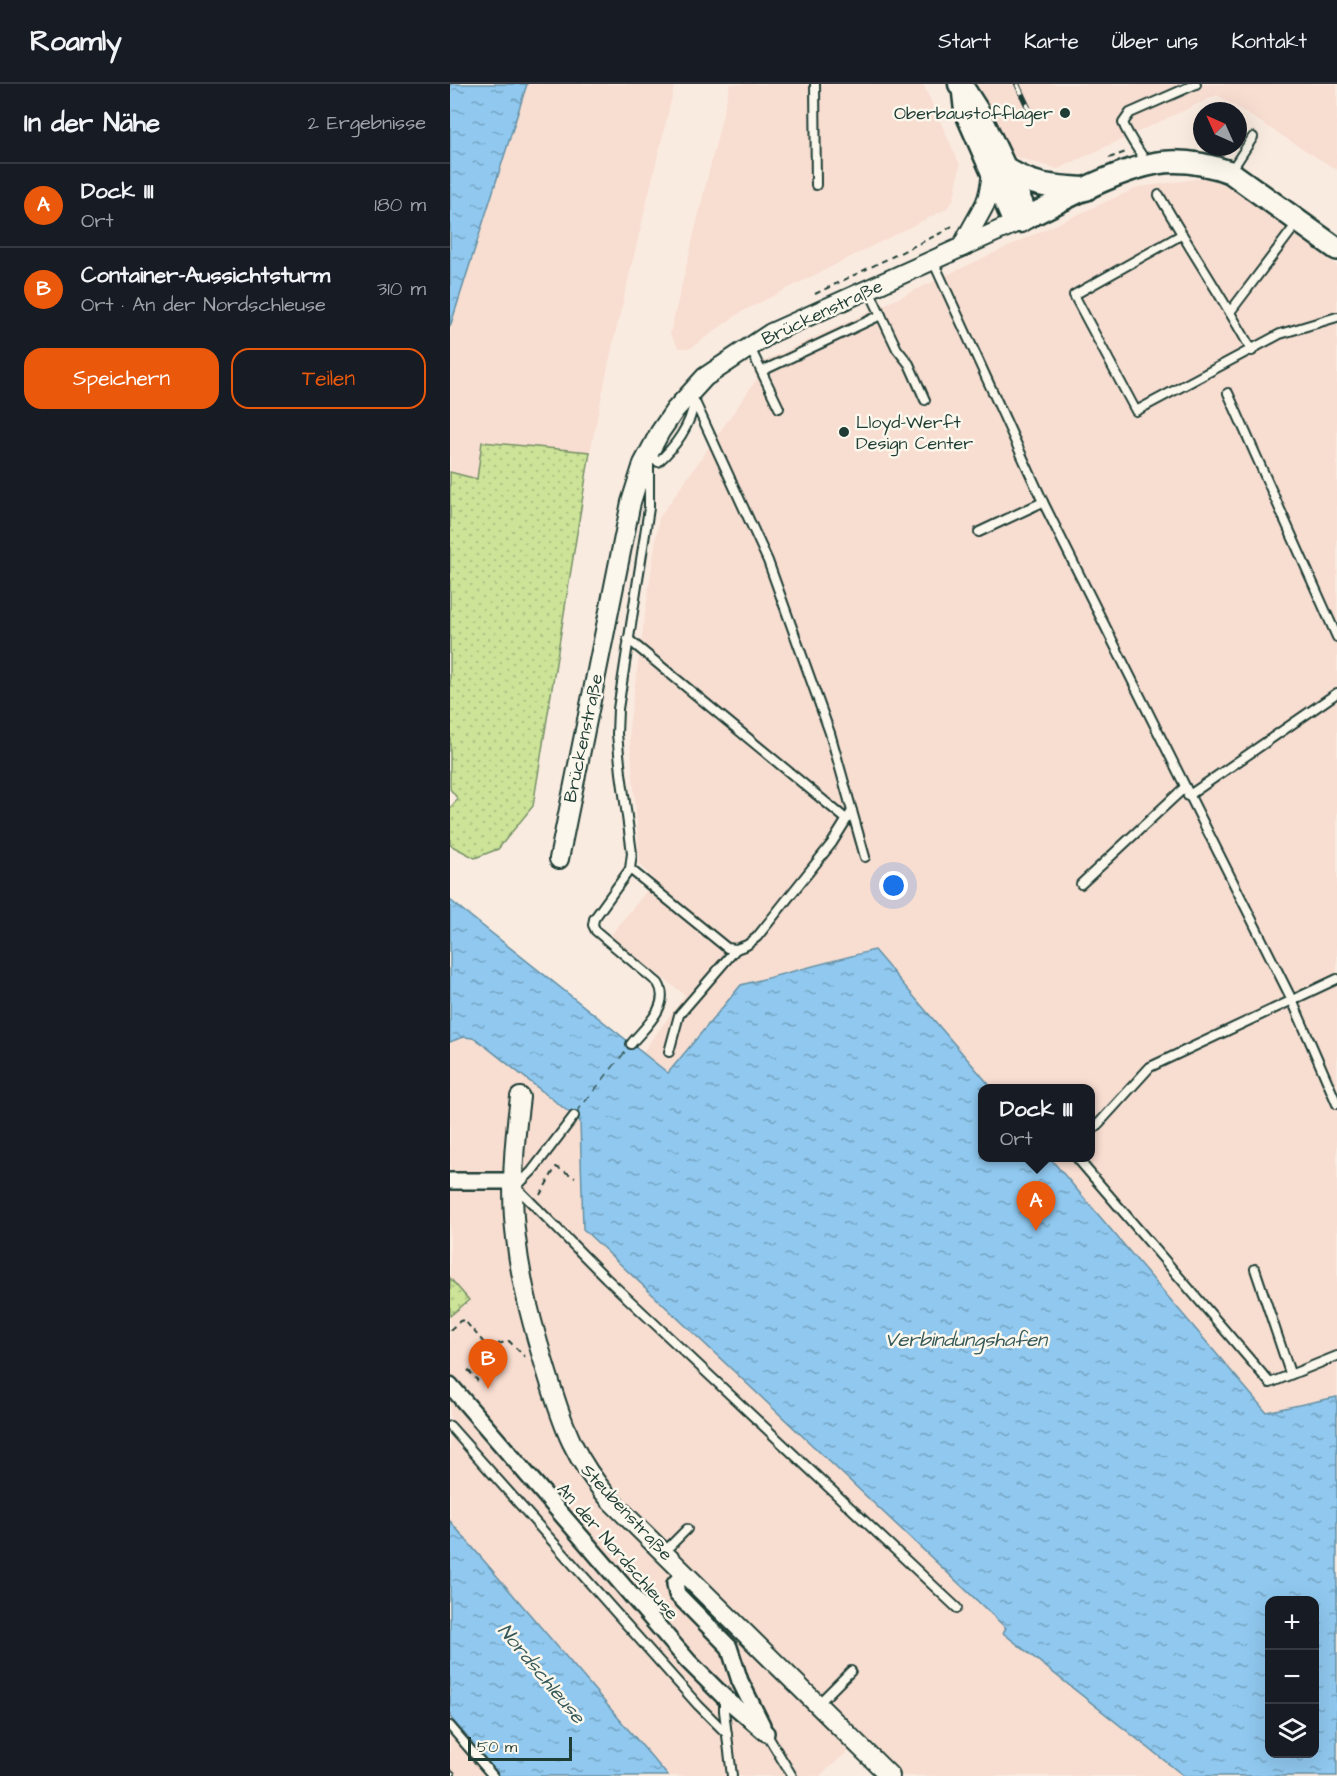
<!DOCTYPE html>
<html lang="de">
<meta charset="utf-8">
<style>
body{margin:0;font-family:"Architects Daughter",sans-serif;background:#20242c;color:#f1f3f6}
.controls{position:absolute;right:18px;bottom:18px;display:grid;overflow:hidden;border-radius:12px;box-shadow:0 6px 24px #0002}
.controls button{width:54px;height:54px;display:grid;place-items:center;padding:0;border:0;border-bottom:2px solid #363941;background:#171b24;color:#f1f3f6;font:30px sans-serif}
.compass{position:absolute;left:743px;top:18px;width:54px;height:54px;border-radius:50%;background:#171b24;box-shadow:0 6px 24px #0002;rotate:315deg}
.scale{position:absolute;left:18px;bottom:15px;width:104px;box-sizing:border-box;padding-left:6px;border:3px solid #1f3d34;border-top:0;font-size:16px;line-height:21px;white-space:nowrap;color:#1f3d34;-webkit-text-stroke:4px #fbf7ec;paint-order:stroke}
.you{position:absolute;left:444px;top:802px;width:21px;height:21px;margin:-15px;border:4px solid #fff;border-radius:50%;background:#1a73e8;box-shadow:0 0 0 9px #1a73e833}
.badge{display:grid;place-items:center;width:39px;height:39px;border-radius:50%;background:#ea580c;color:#fff;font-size:20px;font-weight:700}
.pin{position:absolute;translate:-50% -50px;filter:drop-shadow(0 2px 3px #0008)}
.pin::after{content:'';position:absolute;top:32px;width:21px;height:18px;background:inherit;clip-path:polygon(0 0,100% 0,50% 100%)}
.popup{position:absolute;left:528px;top:1000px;width:117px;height:78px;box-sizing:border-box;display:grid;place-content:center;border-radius:12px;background:#171b24;filter:drop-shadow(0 2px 4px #0005);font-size:20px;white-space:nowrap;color:#9ea1a6}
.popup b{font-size:22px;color:#f1f3f6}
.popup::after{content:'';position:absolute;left:50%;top:100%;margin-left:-12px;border:12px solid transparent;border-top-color:#171b24}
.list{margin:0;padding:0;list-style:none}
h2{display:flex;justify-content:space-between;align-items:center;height:78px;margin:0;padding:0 24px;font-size:26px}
h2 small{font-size:20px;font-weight:400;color:#9ea1a6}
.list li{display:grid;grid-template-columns:39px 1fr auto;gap:18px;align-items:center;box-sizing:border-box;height:84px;padding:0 24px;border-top:2px solid #363941}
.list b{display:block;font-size:22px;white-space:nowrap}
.list p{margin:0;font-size:20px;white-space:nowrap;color:#9ea1a6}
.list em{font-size:20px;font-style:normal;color:#9ea1a6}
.actions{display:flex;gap:12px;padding:18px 24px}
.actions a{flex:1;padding:14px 0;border:2px solid #ea580c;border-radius:18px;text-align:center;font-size:21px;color:#ea580c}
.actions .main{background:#ea580c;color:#fff}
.icon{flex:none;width:33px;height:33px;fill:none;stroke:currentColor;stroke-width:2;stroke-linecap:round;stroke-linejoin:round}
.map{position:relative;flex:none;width:887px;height:1692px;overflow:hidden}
header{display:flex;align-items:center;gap:36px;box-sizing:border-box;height:84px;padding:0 30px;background:#171b24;border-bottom:2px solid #363941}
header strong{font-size:28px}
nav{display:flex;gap:33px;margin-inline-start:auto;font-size:21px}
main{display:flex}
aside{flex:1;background:#171b24}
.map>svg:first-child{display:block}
.built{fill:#f8ddd1}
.green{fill:url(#green-dots);stroke:#769066;stroke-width:1.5}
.water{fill:url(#water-ripples);stroke:#6390a4;stroke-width:1.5;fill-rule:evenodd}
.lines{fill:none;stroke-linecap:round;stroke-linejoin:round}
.ferry{stroke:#365959;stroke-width:1.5;stroke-dasharray:8 6;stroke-linecap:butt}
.service-casing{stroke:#1f3d34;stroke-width:12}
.minor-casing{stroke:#1f3d34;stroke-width:20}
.tertiary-casing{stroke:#1f3d34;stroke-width:22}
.secondary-casing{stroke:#1f3d34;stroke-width:26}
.primary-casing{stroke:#1f3d34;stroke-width:27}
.path{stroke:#1f3d34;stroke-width:2;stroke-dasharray:6 4.5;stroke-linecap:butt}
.service{stroke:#fbf7ec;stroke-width:8}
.minor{stroke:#fbf7ec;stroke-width:15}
.tertiary{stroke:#fbf7ec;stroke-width:18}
.secondary{stroke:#fbf7ec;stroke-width:21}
.primary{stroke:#fbf7ec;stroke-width:22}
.rail-casing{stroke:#1f3d34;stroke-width:6}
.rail{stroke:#fbf7ec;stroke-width:4;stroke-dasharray:11;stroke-linecap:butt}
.poi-dot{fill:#1f3d34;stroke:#fbf7ec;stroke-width:2}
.labels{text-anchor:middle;stroke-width:5;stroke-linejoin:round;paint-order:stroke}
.poi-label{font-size:18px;fill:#1f3d34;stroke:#fbf7ec;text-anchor:end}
.street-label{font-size:18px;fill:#1f3d34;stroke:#fbf7ec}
.water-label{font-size:20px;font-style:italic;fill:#365959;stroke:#fbf7ec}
</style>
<header>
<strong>Roamly</strong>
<nav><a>Start</a><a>Karte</a><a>Über uns</a><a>Kontakt</a></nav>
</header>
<main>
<aside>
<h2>In der Nähe<small>2 Ergebnisse</small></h2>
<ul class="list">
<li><span class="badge">A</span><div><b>Dock III</b><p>Ort</p></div><em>180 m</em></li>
<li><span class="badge">B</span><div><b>Container-Aussichtsturm</b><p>Ort · An der Nordschleuse</p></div><em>310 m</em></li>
</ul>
<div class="actions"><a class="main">Speichern</a><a>Teilen</a></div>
</aside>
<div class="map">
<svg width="887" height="1692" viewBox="0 0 887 1692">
<defs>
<pattern id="green-dots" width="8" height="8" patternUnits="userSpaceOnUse" patternTransform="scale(1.5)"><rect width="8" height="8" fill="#cce398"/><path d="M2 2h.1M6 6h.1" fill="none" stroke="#afc484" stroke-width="1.8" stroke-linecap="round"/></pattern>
<pattern id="water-ripples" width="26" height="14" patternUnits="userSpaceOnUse" patternTransform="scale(1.5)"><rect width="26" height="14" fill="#90c8ef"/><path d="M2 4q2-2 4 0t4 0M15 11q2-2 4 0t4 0" fill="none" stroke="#75a4c2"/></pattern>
</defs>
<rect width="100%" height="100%" fill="#faebe0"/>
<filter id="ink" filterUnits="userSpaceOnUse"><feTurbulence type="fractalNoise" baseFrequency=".0167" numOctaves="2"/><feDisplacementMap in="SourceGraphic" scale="12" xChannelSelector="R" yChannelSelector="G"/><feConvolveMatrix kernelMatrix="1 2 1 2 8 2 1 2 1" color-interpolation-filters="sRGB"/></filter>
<g filter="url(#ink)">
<g class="built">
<path d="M77,0H225L163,259L140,368L32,358L27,395L0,388V243Z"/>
<path d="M280,0H473L510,81L506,105L503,117L496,125L291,228L241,264H229L220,250Z"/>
<path d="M527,0H887V86L767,11L608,85L559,71Z"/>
<path d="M754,94L773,100L832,139L887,182V1313L816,1328L600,1074H640V1004H542L424,866L291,901L218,989L192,969L235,911L159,853L205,797L190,780L179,642L209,434L307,295L302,283L578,153L689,103Z"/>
<path d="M19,952L26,955L130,1037L557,1544L553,1549L734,1692H433L403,1663L370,1692H218L0,1437V958L10,953Z"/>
<path d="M0,1633L50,1692H0Z"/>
</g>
<g class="green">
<path d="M32,358L140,368L83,722L48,765L25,774L0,761V724L8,715L0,705V388L27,395Z"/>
<path d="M0,1194L19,1216L0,1232Z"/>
</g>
<g class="water">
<path d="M0,0H77L0,243Z"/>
<path d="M0,816L218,989L291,901L424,866L542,1004H532V1074H600L816,1328L887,1313V1692H734L553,1549L556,1544L133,1145L130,1037L26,955C15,951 10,954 0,958ZM820,1516H864V1670H820Z"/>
<path d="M0,1437L218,1692H50L0,1633Z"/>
</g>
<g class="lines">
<path class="ferry" d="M126,1029L179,963"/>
<defs>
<g id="service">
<path d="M365,0L366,101"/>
<path d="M697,80C689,66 679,54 673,39L680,29L746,0"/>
<path d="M781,87L803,53"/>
<path d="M709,111C739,164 773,214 802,267"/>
<path d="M731,151L624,211L686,327L830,250L887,233"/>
<path d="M483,177L593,418L842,916L887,1020"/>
<path d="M419,206L447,265L459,280L475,316"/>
<path d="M780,228L848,138"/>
<path d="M298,264L304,272L329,324"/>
<path d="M312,287L431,231"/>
<path d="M778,309L887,553"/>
<path d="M245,318L318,477L380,649L415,773"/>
<path d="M200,370L208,378C225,363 241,341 244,318"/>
<path d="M529,448L593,418"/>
<path d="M178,555L396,735"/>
<path d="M738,712L887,609"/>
<path d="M180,785L277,864L286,865"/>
<path d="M631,800L734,704"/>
<path d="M181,960C194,944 222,921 208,899L146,847L143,841L144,835L180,785L182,769L171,689L167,650L168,625L199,424V381"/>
<path d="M219,968L229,931L286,865L297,861L307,853L382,759L402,727"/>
<path d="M640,1049L700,983L887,895"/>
<path d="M627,1074L820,1299L887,1272"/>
<path d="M65,1104L82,1087L124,1032"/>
<path d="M64,1105L71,1108L156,1194L507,1524"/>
<path d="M805,1185L840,1289"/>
<path d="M0,1342L248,1621L277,1650"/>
<path d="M214,1468L237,1445"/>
<path d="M274,1614V1627L282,1692"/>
<path d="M368,1620L401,1587"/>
<path d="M0,1642L43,1692"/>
<path d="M316,1649L342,1692"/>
<path d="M0,1691V1692"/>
</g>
<g id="minor">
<path d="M0,1097H58L64,1105"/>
<path d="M0,1301L238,1577L274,1613L316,1649"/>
<path d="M234,1489L225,1500L227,1510L279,1563L290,1597L312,1641"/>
</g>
<g id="tertiary">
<path d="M512,163C519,148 528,134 535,120C540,109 541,97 542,86"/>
<path d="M109,775L181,418L193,380L210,348L225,326L255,293L321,249L570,137"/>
<path d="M70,1013C64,1060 60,1107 66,1154C71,1201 84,1247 98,1292C114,1345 124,1374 161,1417L440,1692"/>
</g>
<path id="secondary" d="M570,137C611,117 663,87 707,79C732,75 757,80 780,88L887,165"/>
<g id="primary">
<path d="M510,0L529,30L572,121L570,137L561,130L516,27L514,9"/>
<path d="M552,82C580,103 603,103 636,105"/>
</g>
</defs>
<use href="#service" class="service-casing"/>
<use href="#minor" class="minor-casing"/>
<use href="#tertiary" class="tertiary-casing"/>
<use href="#secondary" class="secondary-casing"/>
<use href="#primary" class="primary-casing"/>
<g class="path">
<path d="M659,74L676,68"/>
<path d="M365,210L493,148L505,140"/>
<path d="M90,1111L106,1083L125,1093"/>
<path d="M0,1246L10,1237L14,1236L36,1261L40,1262L59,1257L75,1273"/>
<path d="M18,1286L28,1297"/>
</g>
<use href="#service" class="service"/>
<use href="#minor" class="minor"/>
<use href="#tertiary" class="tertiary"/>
<use href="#secondary" class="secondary"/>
<use href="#primary" class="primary"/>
<defs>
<path id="rail" d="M567,0L583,34"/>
</defs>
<use href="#rail" class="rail-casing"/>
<use href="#rail" class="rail"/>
</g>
</g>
<g class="poi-dot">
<circle cx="615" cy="29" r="6"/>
<circle cx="394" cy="348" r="6"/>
</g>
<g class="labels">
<g class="poi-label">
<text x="603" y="35">Oberbaustofflager</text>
<text x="406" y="344" text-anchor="start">Lloyd-Werft<tspan x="406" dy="21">Design Center</tspan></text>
</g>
<g class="street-label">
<text transform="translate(372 228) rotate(-25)" y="6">Brückenstraße</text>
<text transform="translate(133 654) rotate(-78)" y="6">Brückenstraße</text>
<text transform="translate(177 1428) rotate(47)" y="6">Steubenstraße</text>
<text transform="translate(168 1467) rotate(49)" y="6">An der Nordschleuse</text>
</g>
<g class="water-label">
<text x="516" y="1262">Verbindungshafen</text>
<text transform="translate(92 1589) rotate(50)" y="7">Nordschleuse</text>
</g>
</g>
</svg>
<div class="controls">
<button>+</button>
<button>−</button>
<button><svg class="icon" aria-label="layers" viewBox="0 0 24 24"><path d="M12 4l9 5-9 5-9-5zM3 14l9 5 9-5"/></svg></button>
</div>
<svg class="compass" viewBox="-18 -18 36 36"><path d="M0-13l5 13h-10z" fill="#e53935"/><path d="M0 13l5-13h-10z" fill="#9ea1a6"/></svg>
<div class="scale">50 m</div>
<div class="you"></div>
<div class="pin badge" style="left:586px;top:1147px">A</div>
<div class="popup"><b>Dock III</b>Ort</div>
<div class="pin badge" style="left:38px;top:1305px">B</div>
</div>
</main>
